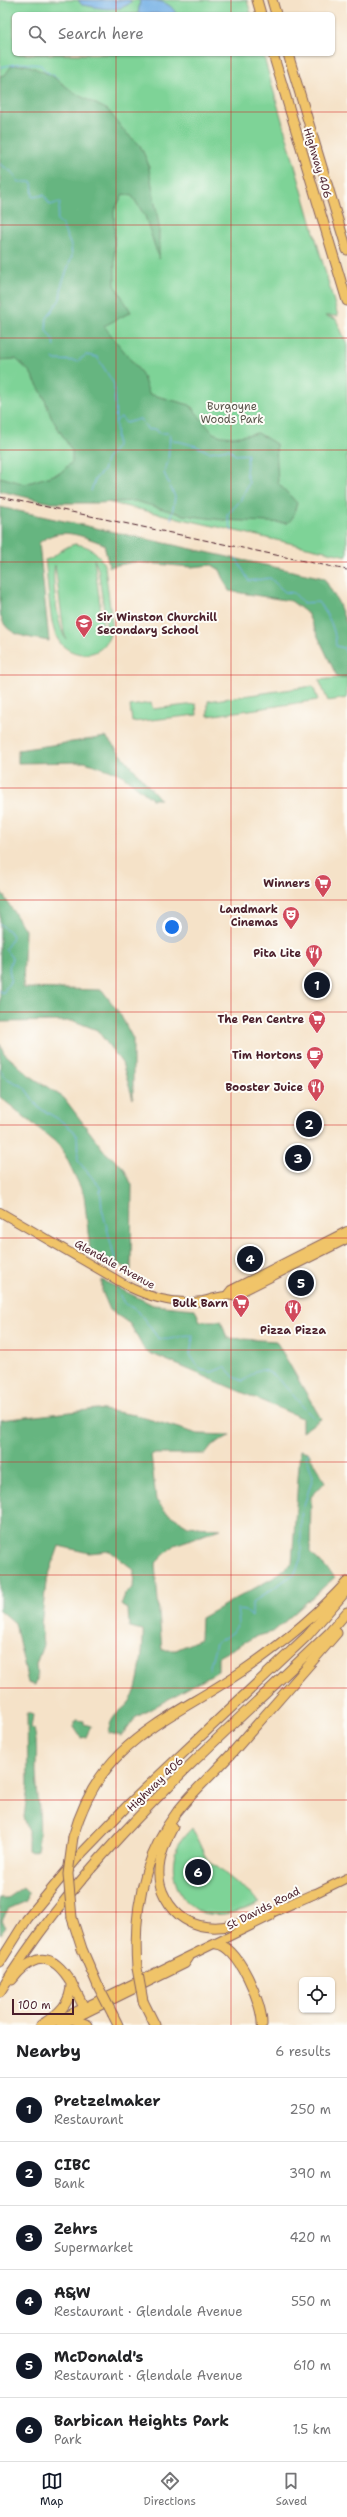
<!DOCTYPE html>
<meta charset="utf-8">
<style>
body{margin:0;font-family:"Shantell Sans",sans-serif;background:#f6f6f6;color:#202124}
.controls{position:absolute;right:12px;bottom:12px;display:grid;overflow:hidden;border-radius:6px;box-shadow:0 1px 3px #0004}
.controls button{width:36px;height:36px;display:grid;place-items:center;padding:0;border:0;border-bottom:1px solid #e0e0e0;background:#fff;color:#202124;font:20px sans-serif}
.scale{position:absolute;left:12px;bottom:10px;width:62px;box-sizing:border-box;padding-left:4px;border:2px solid #4a1f2b;border-top:0;font-size:11px;line-height:14px;white-space:nowrap;color:#4a1f2b;-webkit-text-stroke:3px #fdfcf7;paint-order:stroke}
.you{position:absolute;left:172px;top:927px;width:14px;height:14px;margin:-10px;border:3px solid #fff;border-radius:50%;background:#1a73e8;box-shadow:0 0 0 6px #1a73e833}
.badge{display:grid;place-items:center;width:26px;height:26px;border-radius:50%;background:#111827;color:#fff;font-size:13px;font-weight:700}
.pin{position:absolute;translate:-50% -50%;border:2px solid #fff;box-shadow:0 1px 4px #0006}
.list{margin:0;padding:0;list-style:none}
h2{display:flex;justify-content:space-between;align-items:center;height:52px;margin:0;padding:0 16px;font-size:17px}
h2 small{font-size:13px;font-weight:400;color:#757577}
.list li{display:grid;grid-template-columns:26px 1fr auto;gap:12px;align-items:center;box-sizing:border-box;height:64px;padding:0 16px;border-top:1px solid #e0e0e0}
.list b{display:block;font-size:15px;white-space:nowrap}
.list p{margin:0;font-size:13px;white-space:nowrap;color:#757577}
.list em{font-size:13px;font-style:normal;color:#757577}
.icon{flex:none;width:22px;height:22px;fill:none;stroke:currentColor;stroke-width:2;stroke-linecap:round;stroke-linejoin:round}
.map{position:relative;flex:none;width:347px;height:2025px;overflow:hidden}
.search{position:absolute;background:#fff;box-shadow:0 1px 3px #0004;left:12px;right:12px;top:12px;height:44px;display:flex;align-items:center;gap:10px;box-sizing:border-box;padding:0 14px;border-radius:6px;color:#757577;font-size:15px}
.sheet{height:436px;background:#fff}
nav{display:flex;justify-content:space-around;align-items:center;box-sizing:border-box;height:56px;border-top:1px solid #e0e0e0;background:#fff;font-size:11px;color:#757577}
nav a{display:grid;justify-items:center;gap:2px}
nav .on{color:#111827}
.map>svg:first-child{display:block}
.green{fill:#7ed397;stroke:#647961;fill-rule:evenodd}
.forest{fill:#66b580;stroke:#586a56}
.water{fill:#74b0e5;stroke:#5f6888}
.lines{fill:none;stroke-linecap:round;stroke-linejoin:round}
.stream{stroke:#74b0e5;stroke-width:1}
.major-casing{stroke:#866362;stroke-width:10}
.highway-casing{stroke:#866362;stroke-width:11}
.major{stroke:#f0c469;stroke-width:8}
.highway{stroke:#f0c469;stroke-width:9}
.rail{stroke:#4a1f2b;stroke-width:1;stroke-dasharray:6 3;stroke-linecap:butt}
.highway-bridge-casing{stroke:#866362;stroke-width:11;stroke-linecap:butt}
.highway-bridge{stroke:#f0c469;stroke-width:9}
.grid{fill:none;stroke:#d62828;stroke-width:1;stroke-opacity:0.55}
.labels{text-anchor:middle;stroke-width:4;stroke-linejoin:round;paint-order:stroke}
.street-label{font-size:11px;fill:#4a1f2b;stroke:#fdfcf7}
.park-label{font-size:11px;fill:#5a554b;stroke:#fdfcf7}
.poi-label{font-size:11px;font-weight:bold;fill:#4a1f2b;stroke:#fdfcf7;text-anchor:end}
</style>
<div class="map">
<svg width="347" height="2025" viewBox="0 0 347 2025">
<rect width="100%" height="100%" fill="#fdfcf7"/>
<filter id="ink" filterUnits="userSpaceOnUse"><feTurbulence type="fractalNoise" baseFrequency=".025" numOctaves="2"/><feDisplacementMap in="SourceGraphic" scale="8" xChannelSelector="R" yChannelSelector="G"/><feConvolveMatrix kernelMatrix="1 2 1 2 8 2 1 2 1" color-interpolation-filters="sRGB"/></filter>
<filter id="wash" filterUnits="userSpaceOnUse"><feTurbulence type="fractalNoise" baseFrequency=".012" numOctaves="4" result="noise"/><feDisplacementMap in="SourceGraphic" scale="16" xChannelSelector="R" yChannelSelector="G"/><feGaussianBlur stdDeviation="0.9" result="paint"/><feColorMatrix in="noise" values="0 0 0 0 0 0 0 0 0 0 0 0 0 0 0 0 0 1.4 0 .05"/><feComposite in="paint" operator="in"/></filter>
<g filter="url(#wash)">
<rect width="100%" height="100%" fill="#f5e2c8"/>
<g class="green">
<path d="M0,0H247L251,14H14V54H263L338,316H325L336,319L347,344V556L80,496L0,481Z"/>
<path d="M75,544C91,546 99,553 105,567L112,623C111,634 108,645 97,651C83,658 64,652 57,638C49,623 48,579 45,560C56,558 61,547 75,544ZM94,559L98,569L106,625L104,634ZM55,565L64,633L66,639C58,629 51,577 55,565Z"/>
<path d="M347,677V698L328,701L319,680Z"/>
<path d="M313,686L318,700L208,716V701Z"/>
<path d="M151,703L153,709L196,704L197,715L132,722L130,706Z"/>
<path d="M192,1828L206,1858L260,1902C244,1910 222,1918 203,1913C178,1905 167,1871 177,1848C180,1841 186,1834 192,1828Z"/>
</g>
<g class="forest">
<path d="M12,65H27L51,75L76,94L108,110L125,132L140,145L148,163L159,225V259L145,216L132,196L123,194L114,211L115,285L131,312L104,326L142,374L149,394L190,405L213,433L222,436L234,437L258,433L276,444L278,483L297,503L293,517L288,523L223,520L184,515L135,501L98,503H51L0,491V477L25,484L60,473L72,462V451L51,417L44,397L30,372L16,359L0,360V76L5,75Z"/>
<path d="M0,507L324,578L338,602L347,625V677H337L307,613L291,601L229,591L220,570L212,565L191,567L134,562L109,567L104,544C81,536 60,525 39,543L49,641C29,637 3,637 0,612Z"/>
<path d="M106,737L160,799H152L121,774L85,762L18,763V750Z"/>
<path d="M0,890L25,930L23,988L102,990L120,1014L133,1039V1099L122,1063L97,1030L74,1021L0,1022Z"/>
<path d="M0,1044L4,1053L29,1075L64,1098L105,1152L123,1167L132,1185L131,1270L90,1250L84,1195L66,1157L58,1144L0,1097Z"/>
<path d="M102,1280L153,1305L195,1309L200,1321H221L227,1338L276,1341L321,1419L302,1432V1418L145,1351L130,1324L110,1310L102,1291Z"/>
<path d="M97,1409L135,1415L198,1434L231,1435L212,1445L205,1454H151L156,1500L167,1513L188,1526L221,1529L174,1545L155,1564L162,1650H176L200,1639L201,1618L273,1578L292,1563L300,1450L308,1452L325,1482L311,1497L310,1552L335,1577L273,1632L254,1637L218,1657V1671L135,1718L121,1736L108,1733C112,1710 122,1714 132,1698C139,1689 144,1642 143,1630L129,1627L128,1609L121,1605L125,1594L133,1589L134,1570L110,1551L89,1553L59,1546L46,1583L41,1625L43,1645L36,1664L37,1679L35,1685L28,1683L15,1623L0,1610V1420Z"/>
<path d="M27,1713L33,1715L31,1728L34,1729C38,1745 36,1757 36,1772C37,1797 43,1826 37,1850L32,1852L28,1850V1830L24,1817L28,1787Z"/>
<path d="M77,1720L84,1721V1724L91,1726L86,1737L81,1738L74,1727V1722Z"/>
<path d="M23,1887L28,1892L27,1901L8,1909L2,1921L6,1927L0,1935V1898H7Z"/>
</g>
<g class="water">
<path d="M78,0H130L131,2C119,14 97,7 82,5Z"/>
<path d="M140,0C154,0 170,0 176,14H138Z"/>
</g>
<g class="lines">
<g class="stream">
<path d="M0,67L21,63L41,65L45,71L58,78"/>
<path d="M0,164L13,173L19,182H32L33,197L44,195L50,205L60,202L57,221L62,225L71,246L72,256L62,284L60,299L47,318L46,330L53,340L54,346"/>
<path d="M53,358L55,360L78,361L86,355L97,357L114,384L117,446L106,460L103,471L95,479L91,491"/>
<path d="M115,422L121,417L126,423L140,419L148,430L156,429L159,433H168L170,435L168,461L164,473L175,497L171,519"/>
<path d="M170,439L196,446L209,452L229,449L235,455L248,454L246,472L249,483L240,501L227,515L232,531"/>
<path d="M236,558L249,581L270,578L285,592L294,593L303,603L318,602C328,614 336,630 336,646L344,648L347,656"/>
<path d="M0,924L12,934L13,938L5,949L12,958L9,968L11,980L3,993L0,991"/>
<path d="M0,1069L6,1078L24,1087L39,1108L60,1120L74,1131L77,1137L78,1161L100,1187L102,1209L116,1263"/>
<path d="M118,1292L124,1303L138,1311L158,1338C171,1343 184,1332 193,1336L190,1355L201,1370L212,1372L225,1367L234,1377L242,1381C249,1379 253,1370 260,1370C276,1368 302,1410 315,1418"/>
<path d="M209,1670L216,1643L232,1633L239,1623L237,1609L245,1610L252,1617V1603L295,1573L301,1558V1516L313,1476L306,1456L309,1453"/>
</g>
</g>
</g>
<g filter="url(#ink)">
<g class="lines">
<defs>
<g id="major">
<path d="M0,1212L131,1288C154,1299 177,1305 203,1301C213,1299 224,1294 233,1296L347,1239"/>
<path d="M227,1295L231,1290L347,1231"/>
<path d="M308,1897L347,1878"/>
<path d="M48,2025L271,1916"/>
<path d="M61,2025L185,1964L189,1958"/>
</g>
<g id="highway">
<path d="M257,0L261,14"/>
<path d="M272,0L276,14"/>
<path d="M273,54L347,301"/>
<path d="M288,54L347,250"/>
<path d="M173,1827C162,1848 152,1874 165,1897C197,1957 269,1912 314,1894"/>
<path d="M73,1837C100,1740 165,1723 241,1672C279,1646 316,1616 347,1582"/>
<path d="M72,1918L82,1949L98,1986"/>
<path d="M216,1944C238,1945 263,2004 262,2025"/>
<path d="M0,1962L27,1919L79,1856L129,1804L307,1636L347,1590"/>
<path d="M137,1968C133,1912 143,1857 177,1812C194,1790 215,1772 233,1752C268,1712 302,1673 337,1633"/>
<path d="M12,1980C50,1931 71,1980 86,2012"/>
<path d="M0,1992C85,1852 212,1746 329,1633L347,1612"/>
<path d="M143,2001L155,2025"/>
<path d="M113,2015L118,2025"/>
<path d="M72,2019L88,2025"/>
<path d="M41,2025C59,2014 72,2003 71,1981"/>
</g>
</defs>
<use href="#major" class="major-casing"/>
<use href="#highway" class="highway-casing"/>
<use href="#major" class="major"/>
<use href="#highway" class="highway"/>
<path class="rail" d="M0,497L347,570"/>
<defs>
<g id="highway-bridge">
<path d="M72,1918L68,1874L73,1837"/>
<path d="M137,1968L143,2001"/>
<path d="M98,1986L113,2015"/>
</g>
</defs>
<use href="#highway-bridge" class="highway-bridge-casing"/>
<use href="#highway-bridge" class="highway-bridge"/>
</g>
</g>
<path class="grid" d="M116,0V14M231,0V14M116,54V2025M231,54V2025M0,112H347M0,225H347M0,338H347M0,450H347M0,562H347M0,675H347M0,788H347M0,900H347M0,1012H347M0,1125H347M0,1238H347M0,1350H347M0,1462H347M0,1575H347M0,1688H347M0,1800H347M0,1912H347"/>
<defs>
<symbol id="school-pin" viewBox="-11 -11 22 30"><path d="M0 17L-7.5 6A9.5 9.5 0 1 1 7.5 6Z" fill="#d1495b" stroke="#fdfcf7"/><path d="M0-5L7-2L0 1L-7-2ZM-4 1L0 2.5L4 1V4Q0 6-4 4Z" fill="#fff"/></symbol>
<symbol id="supermarket-pin" viewBox="-11 -11 22 30"><path d="M0 17L-7.5 6A9.5 9.5 0 1 1 7.5 6Z" fill="#d1495b" stroke="#fdfcf7"/><path d="M-6-5.5h2.5l.6 2H6L4.5 2H-2.5L-4.4-4H-6ZM-1.5 3.2a1.3 1.3 0 1 0 .1 0ZM3 3.2a1.3 1.3 0 1 0 .1 0Z" fill="#fff"/></symbol>
<symbol id="theatre-pin" viewBox="-11 -11 22 30"><path d="M0 17L-7.5 6A9.5 9.5 0 1 1 7.5 6Z" fill="#d1495b" stroke="#fdfcf7"/><path d="M-5-5.5Q0-4 5-5.5V0Q5 5 0 6Q-5 5-5 0ZM-3.3-2.5H-1v1.5H-3.3ZM1-2.5H3.3v1.5H1ZM-2.8 1Q0 5.5 2.8 1Z" fill="#fff"/></symbol>
<symbol id="restaurant-pin" viewBox="-11 -11 22 30"><path d="M0 17L-7.5 6A9.5 9.5 0 1 1 7.5 6Z" fill="#d1495b" stroke="#fdfcf7"/><path d="M-5-6h1v4h1v-4h1v4h1v-4h1v5L-1.5 .5V6h-2V.5L-5-1ZM5-6V6H3V1.5H1.5Q1.5-4 5-6Z" fill="#fff"/></symbol>
<symbol id="cafe-pin" viewBox="-11 -11 22 30"><path d="M0 17L-7.5 6A9.5 9.5 0 1 1 7.5 6Z" fill="#d1495b" stroke="#fdfcf7"/><path d="M-5.5-4.5H6V0H3Q3 3.5 0 3.5H-2.5Q-5.5 3.5-5.5 0ZM3-3.2v2h1.7v-2ZM-6 4.5H4V6H-6Z" fill="#fff"/></symbol>
</defs>
<g fill-rule="evenodd">
<use href="#school-pin" x="74" y="613" width="20" height="27"/>
<use href="#supermarket-pin" x="313" y="873" width="20" height="27"/>
<use href="#theatre-pin" x="281" y="905" width="20" height="27"/>
<use href="#restaurant-pin" x="304" y="943" width="20" height="27"/>
<use href="#supermarket-pin" x="307" y="1009" width="20" height="27"/>
<use href="#cafe-pin" x="305" y="1045" width="20" height="27"/>
<use href="#restaurant-pin" x="306" y="1077" width="20" height="27"/>
<use href="#supermarket-pin" x="231" y="1293" width="20" height="27"/>
<use href="#restaurant-pin" x="283" y="1298" width="20" height="27"/>
</g>
<g class="labels">
<g class="street-label">
<text transform="translate(318 163) rotate(73)" y="4">Highway 406</text>
<text transform="translate(115 1264) rotate(29)" y="4">Glendale Avenue</text>
<text transform="translate(155 1784) rotate(-44)" y="4">Highway 406</text>
<text transform="translate(263 1908) rotate(-27)" y="4">St Davids Road</text>
</g>
<g class="park-label">
<text x="232" y="410">Burgoyne<tspan x="232" dy="13">Woods Park</tspan></text>
</g>
<g class="poi-label">
<text x="97" y="621" text-anchor="start">Sir Winston Churchill<tspan x="97" dy="13">Secondary School</tspan></text>
<text x="310" y="887">Winners</text>
<text x="278" y="913">Landmark<tspan x="278" dy="13">Cinemas</tspan></text>
<text x="301" y="957">Pita Lite</text>
<text x="304" y="1023">The Pen Centre</text>
<text x="302" y="1059">Tim Hortons</text>
<text x="303" y="1091">Booster Juice</text>
<text x="228" y="1307">Bulk Barn</text>
<text x="293" y="1334" text-anchor="middle">Pizza Pizza</text>
</g>
</g>
</svg>
<div class="controls">
<button><svg class="icon" aria-label="locate" viewBox="0 0 24 24"><circle cx="12" cy="12" r="6"/><path d="M12 2v4M12 18v4M2 12h4M18 12h4"/></svg></button>
</div>
<div class="scale">100 m</div>
<div class="you"></div>
<div class="pin badge" style="left:317px;top:985px">1</div>
<div class="pin badge" style="left:309px;top:1124px">2</div>
<div class="pin badge" style="left:298px;top:1158px">3</div>
<div class="pin badge" style="left:250px;top:1259px">4</div>
<div class="pin badge" style="left:301px;top:1283px">5</div>
<div class="pin badge" style="left:198px;top:1872px">6</div>
<div class="search"><svg class="icon" aria-label="search" viewBox="0 0 24 24"><circle cx="10" cy="10" r="6"/><path d="M15 15l6 6"/></svg>Search here</div>
</div>
<section class="sheet">
<h2>Nearby<small>6 results</small></h2>
<ul class="list">
<li><span class="badge">1</span><div><b>Pretzelmaker</b><p>Restaurant</p></div><em>250 m</em></li>
<li><span class="badge">2</span><div><b>CIBC</b><p>Bank</p></div><em>390 m</em></li>
<li><span class="badge">3</span><div><b>Zehrs</b><p>Supermarket</p></div><em>420 m</em></li>
<li><span class="badge">4</span><div><b>A&amp;W</b><p>Restaurant · Glendale Avenue</p></div><em>550 m</em></li>
<li><span class="badge">5</span><div><b>McDonald's</b><p>Restaurant · Glendale Avenue</p></div><em>610 m</em></li>
<li><span class="badge">6</span><div><b>Barbican Heights Park</b><p>Park</p></div><em>1.5 km</em></li>
</ul>
</section>
<nav>
<a class="on"><svg class="icon" aria-label="map" viewBox="0 0 24 24"><path d="M3 6l6-2 6 2 6-2v14l-6 2-6-2-6 2zM9 4v14M15 6v14"/></svg>Map</a>
<a><svg class="icon" aria-label="directions" viewBox="0 0 24 24"><path d="M12 3l9 9-9 9-9-9zM9 14v-3h6M13 9l2 2-2 2"/></svg>Directions</a>
<a><svg class="icon" aria-label="saved" viewBox="0 0 24 24"><path d="M7 4h10v16l-5-4-5 4z"/></svg>Saved</a>
</nav>
